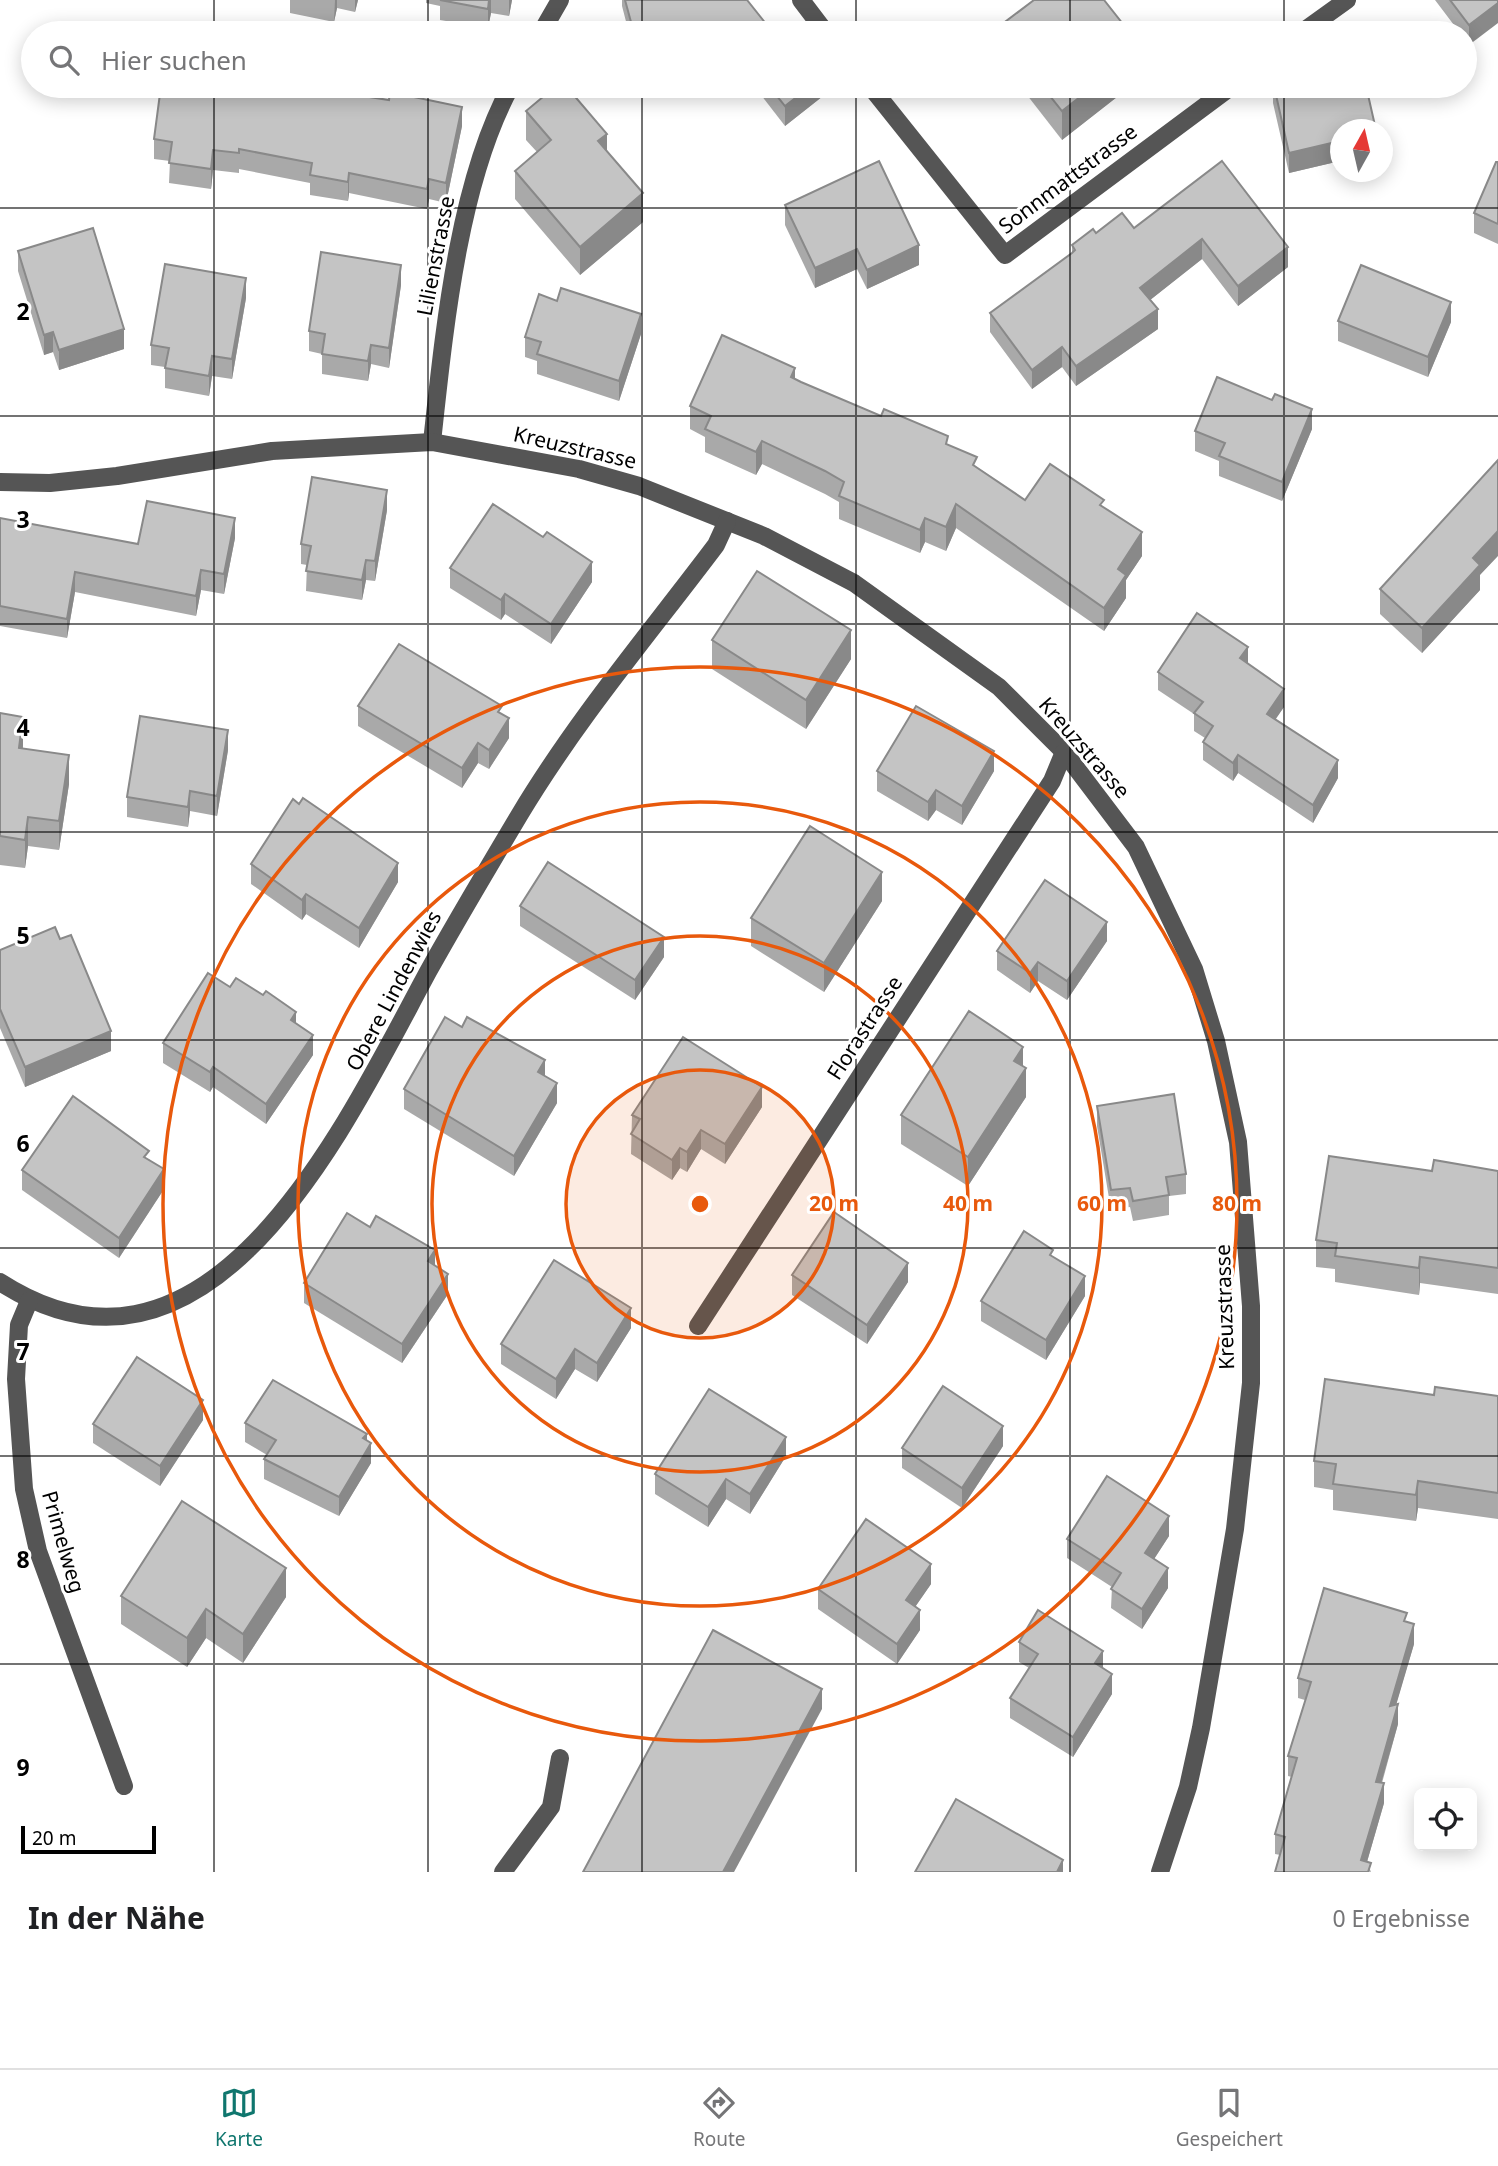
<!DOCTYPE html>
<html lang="de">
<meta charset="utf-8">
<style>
body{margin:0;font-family:"Noto Sans",sans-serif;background:#f2f2f2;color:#202124}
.controls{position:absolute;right:21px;bottom:21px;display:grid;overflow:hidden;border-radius:10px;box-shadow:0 4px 18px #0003}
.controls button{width:63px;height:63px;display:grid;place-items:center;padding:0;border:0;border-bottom:2px solid #e0e0e0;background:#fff;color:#202124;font:35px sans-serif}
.compass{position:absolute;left:1330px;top:119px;width:63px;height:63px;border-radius:50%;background:#fff;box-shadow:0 4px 18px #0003;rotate:8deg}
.scale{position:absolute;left:21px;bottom:18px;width:135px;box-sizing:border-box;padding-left:7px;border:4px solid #000;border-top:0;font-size:19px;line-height:24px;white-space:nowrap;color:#000;-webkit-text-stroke:5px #fff;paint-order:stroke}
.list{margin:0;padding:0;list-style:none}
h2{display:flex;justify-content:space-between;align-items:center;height:91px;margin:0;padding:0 28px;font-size:30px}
h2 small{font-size:23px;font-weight:400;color:#757577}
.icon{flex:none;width:38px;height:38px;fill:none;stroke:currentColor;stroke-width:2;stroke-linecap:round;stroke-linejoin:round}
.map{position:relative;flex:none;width:1498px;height:1872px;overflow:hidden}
.search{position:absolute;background:#fff;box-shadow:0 4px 18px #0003;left:21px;right:21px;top:21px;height:77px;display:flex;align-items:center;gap:18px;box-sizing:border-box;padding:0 24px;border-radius:38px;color:#757577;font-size:26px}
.sheet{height:196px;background:#fff}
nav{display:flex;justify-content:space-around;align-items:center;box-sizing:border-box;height:98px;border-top:2px solid #e0e0e0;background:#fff;font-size:19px;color:#757577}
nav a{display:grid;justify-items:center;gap:4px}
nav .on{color:#0f766e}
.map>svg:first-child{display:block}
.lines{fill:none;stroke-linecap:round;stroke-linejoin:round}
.minor{stroke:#555;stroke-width:18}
.wall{fill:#a9a9a9}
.shaded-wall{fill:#898989}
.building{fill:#c4c4c4;stroke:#898989;stroke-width:2}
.grid{fill:none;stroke:#000;stroke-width:2;stroke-opacity:0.55}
.ring{fill:none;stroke:#e8590c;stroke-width:3.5}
.labels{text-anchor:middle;stroke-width:6;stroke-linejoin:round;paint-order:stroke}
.street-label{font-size:21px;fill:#000;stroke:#fff}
.grid-label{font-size:23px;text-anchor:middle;font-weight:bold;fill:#000;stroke:#fff;stroke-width:6;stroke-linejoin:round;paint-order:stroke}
.centre{fill:#e8590c;stroke:#fff;stroke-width:3.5}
.ring-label{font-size:21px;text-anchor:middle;font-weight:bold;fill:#e8590c;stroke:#fff;stroke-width:6;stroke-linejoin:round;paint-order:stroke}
</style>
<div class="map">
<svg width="1498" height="1872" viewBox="0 0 1498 1872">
<rect width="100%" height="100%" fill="#fff"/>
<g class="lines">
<g class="minor">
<path d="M801,0L826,33"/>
<path d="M541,33L560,0"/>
<path d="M1301,33L1347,0"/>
<path d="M870,86L1005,255L1232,86"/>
<path d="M432,442C444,333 458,182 511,86"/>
<path d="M0,482L50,483L117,476L272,451L432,442L579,469L639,486L764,536L854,583L999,687L1064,752L1136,847L1194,969L1216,1041L1238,1142L1251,1306V1383L1235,1529L1201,1728L1188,1787L1160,1872"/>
<path d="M0,1282C213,1419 349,1117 429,970C458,918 489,866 520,814C577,719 649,634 716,545L727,521"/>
<path d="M29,1301L19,1325L16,1379L24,1489L38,1551L124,1786"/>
<path d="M698,1326L1052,781L1064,752"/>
<path d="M503,1872L551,1807L560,1758"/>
</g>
</g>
<g class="wall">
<path d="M290,0H358L355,12L337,8L334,22L290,13Z"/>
<path d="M426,0H512L509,16L491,13L488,28L440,20V6L426,3Z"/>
<path d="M622,0H747L767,25L789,33H629L622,6Z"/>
<path d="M1435,0H1498L1469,45L1465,40V33H1460Z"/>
<path d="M754,86H823V96L785,126Z"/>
<path d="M1020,86H1131L1062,140Z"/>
<path d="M1273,86H1366L1340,130V161L1289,173L1273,103Z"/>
<path d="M526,111L643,222L580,275L515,199V171L537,152L526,140Z"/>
<path d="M462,126L446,203L429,199L427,209L349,193L348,201L310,195V183L239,169V173L213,170L211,189L169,183L170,161L154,159V139Z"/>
<path d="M1222,161L1288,267L1238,306L1202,259L1150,300L1158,329L1076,386L1062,367L1032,389L990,332V313L1072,253V245L1096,233L1134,228Z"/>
<path d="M1498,162V244L1474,233V213Z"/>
<path d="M785,205L919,265L867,289L857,269L815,288L785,225Z"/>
<path d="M18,251L124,349L59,370L53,352L44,355L18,271Z"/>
<path d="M401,285L389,368L371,364L368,381L322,374V354L309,351V331Z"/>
<path d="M246,298L232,379L212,376L209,396L165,388V367L151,365V345Z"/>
<path d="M557,301L641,334L619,401L537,374V361L525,357V337Z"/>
<path d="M1338,321L1451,322L1428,377L1338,341Z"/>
<path d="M795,379L948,445L977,467L1025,500L1104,507L1142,556L1126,580V598L1104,631L956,528L946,551L925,542L920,553L839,519V502L825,494L762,464L756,475L705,452V437L690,429V406Z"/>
<path d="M1272,400L1312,429L1282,501L1219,476V461L1195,451V431Z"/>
<path d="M387,510L375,581L366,580L362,600L306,591L307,565L301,564V544Z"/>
<path d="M0,518L138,544L235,538L224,594L201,590L196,616L75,592L67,638L0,626Z"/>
<path d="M450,568L592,582L551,644L505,614L501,620L450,588Z"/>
<path d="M1480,575V590L1422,653L1380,614V589Z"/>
<path d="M712,640L851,659L806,729L712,669Z"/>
<path d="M1248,664L1284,707L1275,719L1338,778L1313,823L1238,773L1233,781L1203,760V742L1205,738L1194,731V714L1158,690V672Z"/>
<path d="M358,706L502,714L509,738L489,769L478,763L462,788L358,726Z"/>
<path d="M0,713L23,745V748L69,784L59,850L28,846L25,868L0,865Z"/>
<path d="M228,750L217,816L190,811L188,827L127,817V797Z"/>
<path d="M877,771H994L962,825L936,810L928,821L877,791Z"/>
<path d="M299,804L398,882L359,948L306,914L302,920L251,884V864Z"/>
<path d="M882,901L824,992L751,946V918Z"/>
<path d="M520,906L664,957L635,1000L520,926Z"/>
<path d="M60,939L111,1051L25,1087L0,1028V950Z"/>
<path d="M1107,941L1067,1000L1038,981L1030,993L997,970V951Z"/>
<path d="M230,987L263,995L296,1024L313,1055L266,1124L213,1087L210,1092L163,1063V1043Z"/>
<path d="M1023,1067L1026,1097L968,1186L901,1144V1115Z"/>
<path d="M545,1076L557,1103L514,1176L404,1109V1089Z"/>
<path d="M1097,1106L1186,1174V1194L1169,1196V1215L1133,1221L1130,1207L1111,1210L1097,1126Z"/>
<path d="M762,1107L725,1164L701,1149L687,1172L680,1168L672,1180L631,1154L632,1115Z"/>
<path d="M149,1159L164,1189L119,1258L22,1190V1170Z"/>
<path d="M1432,1171H1498V1294L1420,1283L1419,1295L1335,1282V1269L1316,1267V1240Z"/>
<path d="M1053,1257L1085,1296L1046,1360L981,1321V1301Z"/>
<path d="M435,1266L448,1294L402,1363L304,1303V1283Z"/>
<path d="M792,1275L908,1282L867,1344L792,1295Z"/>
<path d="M631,1328L597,1382L575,1369L556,1399L501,1364V1344Z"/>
<path d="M1434,1395L1498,1396V1519L1418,1508L1416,1521L1333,1510V1490L1314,1487V1461Z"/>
<path d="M203,1420L160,1486L93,1443V1424Z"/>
<path d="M245,1423L367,1441L371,1463L339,1516L264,1479V1459L267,1455L245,1442Z"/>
<path d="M1003,1446L962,1508L902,1468V1448Z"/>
<path d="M786,1456L750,1514L726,1499L708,1527L655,1494V1474Z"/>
<path d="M1169,1536L1154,1559L1168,1588L1142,1629L1111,1608L1112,1587L1067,1558V1539Z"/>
<path d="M931,1584L915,1607L920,1630L897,1664L818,1609V1589Z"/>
<path d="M121,1596L286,1597L243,1663L206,1638L187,1667L121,1624Z"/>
<path d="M1407,1622L1414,1644L1396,1704L1398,1724L1382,1783L1384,1803L1367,1862L1371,1872L1275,1854V1834L1292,1777L1288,1776V1756L1305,1700L1298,1698V1678Z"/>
<path d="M1019,1642L1112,1694L1073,1757L1010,1718V1698L1029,1668L1019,1662Z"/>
</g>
<g class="shaded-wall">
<path d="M335,0H337V8L334,22Z"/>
<path d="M355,0H358L355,12Z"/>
<path d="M489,0H491V13L488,28V9Z"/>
<path d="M509,0H512L509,16Z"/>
<path d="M1498,3V23L1469,45V25Z"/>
<path d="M811,86H823V96L785,126V106Z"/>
<path d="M1094,86H1131L1062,140V111Z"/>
<path d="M462,107V126L446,203V183Z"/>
<path d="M607,134V163L598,141Z"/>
<path d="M1340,141V161L1289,173V153Z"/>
<path d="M213,150V170L211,189V169Z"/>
<path d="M349,173V193L348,201V182Z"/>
<path d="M429,179V199L427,209V189Z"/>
<path d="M643,193V222L580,275V247Z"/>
<path d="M1202,239V259L1140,308V288Z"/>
<path d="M919,245V265L867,289V270Z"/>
<path d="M1288,247V267L1238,306V286Z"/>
<path d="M857,249V269L815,288V268Z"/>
<path d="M401,265V285L389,368V348Z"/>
<path d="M246,278V298L232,379V359Z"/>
<path d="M1451,302V322L1428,377V357Z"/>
<path d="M1158,309V329L1076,386V366Z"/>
<path d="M641,314V334L619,401V381Z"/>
<path d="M124,329V349L59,370V350Z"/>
<path d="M53,332V352L44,355V335Z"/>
<path d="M371,345V364L368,381V361Z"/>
<path d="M1062,347V367L1032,389V370Z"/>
<path d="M212,356V376L209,396V376Z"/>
<path d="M795,368V391L791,377Z"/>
<path d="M1312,409V429L1282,501V482Z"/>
<path d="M762,441V464L756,475V452Z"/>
<path d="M387,490V510L375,581V561Z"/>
<path d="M956,504V528L946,551V527Z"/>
<path d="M235,518V538L224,594V574Z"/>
<path d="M925,518V542L920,553V530Z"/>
<path d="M1498,531V556L1480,575V590L1422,653V628L1473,558Z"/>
<path d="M1142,532V556L1126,580V598L1104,631V608L1118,569Z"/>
<path d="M366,560V580L362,600V580Z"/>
<path d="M592,562V582L551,644V624Z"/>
<path d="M201,570V590L196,616V596Z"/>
<path d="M75,572V592L67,638V619Z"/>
<path d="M505,594V614L501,620V600Z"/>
<path d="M851,630V659L806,729V700Z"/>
<path d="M1248,647V665L1240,658Z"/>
<path d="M1284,689V707L1267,732V714Z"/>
<path d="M23,717V745L19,776V748Z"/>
<path d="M509,718V738L489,769V750Z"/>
<path d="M228,730V750L217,816V796Z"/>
<path d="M478,743V763L462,788V768Z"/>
<path d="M994,751V771L962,825V806Z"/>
<path d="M69,755V784L59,850V821Z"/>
<path d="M1238,755V773L1233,781V763Z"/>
<path d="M1338,760V778L1313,823V805Z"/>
<path d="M936,790V810L928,821V802Z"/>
<path d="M190,791V811L188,827V807Z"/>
<path d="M28,817V846L25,868V840Z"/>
<path d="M398,863V882L359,948V928Z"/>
<path d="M882,872V901L824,992V963Z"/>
<path d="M306,894V914L302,920V900Z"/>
<path d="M1107,922V941L1067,1000V981Z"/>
<path d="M664,937V957L635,1000V980Z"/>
<path d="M1038,962V981L1030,993V973Z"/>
<path d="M296,1012V1032L291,1020Z"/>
<path d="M111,1031V1051L25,1087V1067Z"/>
<path d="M313,1035V1055L266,1124V1104Z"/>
<path d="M1023,1047V1072L1026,1068V1097L968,1186V1157L1014,1061Z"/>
<path d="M545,1060V1080L538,1072Z"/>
<path d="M213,1067V1087L210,1092V1072Z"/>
<path d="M557,1083V1103L514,1176V1156Z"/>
<path d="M762,1087V1107L725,1164V1144Z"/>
<path d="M701,1130V1149L687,1172V1152Z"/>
<path d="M680,1148V1168L672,1180V1160Z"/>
<path d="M164,1169V1189L119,1258V1238Z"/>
<path d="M435,1250V1270L428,1261Z"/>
<path d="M1420,1257V1283L1419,1295V1268Z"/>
<path d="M908,1263V1282L867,1344V1325Z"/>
<path d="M448,1274V1294L402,1363V1344Z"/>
<path d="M1085,1276V1296L1046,1360V1340Z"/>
<path d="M631,1308V1328L597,1382V1363Z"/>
<path d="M575,1349V1369L556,1399V1379Z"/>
<path d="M203,1400V1420L160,1486V1466Z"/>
<path d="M1003,1426V1446L962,1508V1488Z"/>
<path d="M367,1434V1449L371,1443V1463L339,1516V1497L363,1438Z"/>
<path d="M786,1437V1456L750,1514V1494Z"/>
<path d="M726,1479V1499L708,1527V1507Z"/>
<path d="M1418,1481V1508L1416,1521V1495Z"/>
<path d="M1169,1516V1536L1145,1573V1553Z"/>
<path d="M931,1564V1584L906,1620V1600Z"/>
<path d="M286,1568V1597L243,1663V1634Z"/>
<path d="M1168,1568V1588L1142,1629V1609Z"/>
<path d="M206,1609V1638L187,1667V1638Z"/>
<path d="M920,1610V1630L897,1664V1644Z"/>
<path d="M1414,1624V1644L1390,1726V1706Z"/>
<path d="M1103,1651V1671L1095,1663Z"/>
<path d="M1112,1674V1694L1073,1757V1737Z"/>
<path d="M822,1689V1709L734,1872H723Z"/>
<path d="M1398,1704V1724L1376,1801V1782Z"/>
<path d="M1384,1783V1803L1364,1872L1361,1860Z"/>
<path d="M1063,1860V1872H1057Z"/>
</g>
<g class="building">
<path d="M440,0H489L488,9Z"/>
<path d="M625,0H747L767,25L782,24L789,33H634Z"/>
<path d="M1034,0H1104L1130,33H1001L997,28Z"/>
<path d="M1450,0H1498V3L1469,25Z"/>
<path d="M161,86H299L389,100L390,92L462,107L446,183L429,179L427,189L349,173L348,182L310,175L312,163L239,149V153L213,150L211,169L169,163L172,142L154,139Z"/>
<path d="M556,86H566L607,134L598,141L643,193L580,247L515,171L551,140L526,111Z"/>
<path d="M769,86H811L785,106Z"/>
<path d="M1042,86H1094L1062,111Z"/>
<path d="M1274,86H1366L1376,130H1340V141L1289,153Z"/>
<path d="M879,161L919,245L867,270L857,249L815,268L785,205Z"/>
<path d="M1222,161L1288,247L1238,286L1202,239L1140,288L1158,309L1076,366L1062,347L1032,370L990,313L1072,253L1075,250L1072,245L1093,229L1096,233L1122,213L1134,228Z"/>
<path d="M1496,162H1498V224L1474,213Z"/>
<path d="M93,228L124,329L59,350L53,332L44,335L18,251Z"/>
<path d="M321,252L401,265L389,348L371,345L368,361L322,354L325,334L309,331Z"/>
<path d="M165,264L246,278L232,359L212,356L209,376L165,368L169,348L151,345Z"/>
<path d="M1361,265L1451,302L1428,357L1338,321Z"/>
<path d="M561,288L641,314L619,381L537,354L541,342L525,337L539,294L557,301Z"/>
<path d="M722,335L795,368L791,377L801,382L881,416L884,409L948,436L946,444L977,457L973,465L1025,500L1050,464L1104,500L1100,505L1142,532L1118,569L1126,575L1104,608L956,504L946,527L925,518L920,530L839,496L844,482L825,471L762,441L756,452L705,429L711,416L690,406Z"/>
<path d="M1217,377L1272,400L1275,394L1312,409L1282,482L1219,456L1225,443L1195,431Z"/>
<path d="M1498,460V531L1473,558L1480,565L1422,628L1380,589Z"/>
<path d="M312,477L387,490L375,561L366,560L362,580L306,571L311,546L301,544Z"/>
<path d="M147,501L235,518L224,574L201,570L196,596L75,572L67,619L0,606V518L138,544Z"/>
<path d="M493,504L543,537L547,532L592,562L551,624L505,594L501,600L450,568Z"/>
<path d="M757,571L851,630L806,700L712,640Z"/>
<path d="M1197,613L1248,647L1240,658L1284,689L1267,714L1338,760L1313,805L1238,755L1233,763L1203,742L1213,726L1194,713L1203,702L1158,672Z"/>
<path d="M399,644L502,706L498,712L509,718L489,750L478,743L462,768L358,706Z"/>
<path d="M916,706L994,751L962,806L936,790L928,802L877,771Z"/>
<path d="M0,713L23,717L19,748L69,755L59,821L28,817L25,840L0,836Z"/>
<path d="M140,716L228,730L217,796L190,791L188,807L127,797Z"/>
<path d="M303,798L398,863L359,928L306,894L302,900L251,864L293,799L299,804Z"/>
<path d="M810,826L882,872L824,963L751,918Z"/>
<path d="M548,862L664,937L635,980L520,906Z"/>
<path d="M1045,880L1107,922L1067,981L1038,962L1030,973L997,951Z"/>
<path d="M55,927L60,939L71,935L111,1031L25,1067L0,1009V950Z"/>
<path d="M208,973L230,987L236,978L263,995L266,991L296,1012L291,1020L313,1035L266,1104L213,1067L210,1072L163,1043Z"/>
<path d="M969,1011L1023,1047L1014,1061L1026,1068L968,1157L901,1115Z"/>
<path d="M445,1017L462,1027L467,1017L545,1060L538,1072L557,1083L514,1156L404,1089Z"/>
<path d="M683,1037L762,1087L725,1144L701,1130L687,1152L680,1148L672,1160L631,1134L640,1119L632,1115Z"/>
<path d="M1174,1094L1186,1174L1166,1177L1169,1195L1133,1201L1130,1188L1111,1190L1097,1106Z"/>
<path d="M73,1096L149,1151L144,1157L164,1169L119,1238L22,1170Z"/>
<path d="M1329,1156L1432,1171L1434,1160L1498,1171V1268L1420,1257L1419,1268L1335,1256L1337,1243L1316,1240Z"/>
<path d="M834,1212L908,1263L867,1325L792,1275Z"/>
<path d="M347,1213L370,1227L376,1216L435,1250L428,1261L448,1274L402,1344L304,1283Z"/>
<path d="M1024,1231L1053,1250L1050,1255L1085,1276L1046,1340L981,1301Z"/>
<path d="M554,1260L631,1308L597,1363L575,1349L556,1379L501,1344Z"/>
<path d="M137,1357L203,1400L160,1466L93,1424Z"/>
<path d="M1325,1379L1434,1395L1435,1387L1498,1396V1493L1418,1481L1416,1495L1333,1484L1336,1464L1314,1461Z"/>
<path d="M273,1380L367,1434L363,1438L371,1443L339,1497L264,1459L276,1440L245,1423Z"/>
<path d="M943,1386L1003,1426L962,1488L902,1448Z"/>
<path d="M709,1389L786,1437L750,1494L726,1479L708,1507L655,1474Z"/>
<path d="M1107,1476L1169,1516L1145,1553L1168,1568L1142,1609L1111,1589L1121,1573L1067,1539Z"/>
<path d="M182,1501L286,1568L243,1634L206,1609L187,1638L121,1596Z"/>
<path d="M866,1519L931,1564L906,1600L920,1610L897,1644L818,1589Z"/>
<path d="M1324,1588L1407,1613L1404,1621L1414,1624L1390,1706L1398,1704L1376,1782L1384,1783L1361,1860L1371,1863L1368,1872H1275L1285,1837L1275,1834L1297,1758L1288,1756L1311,1682L1298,1678Z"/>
<path d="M1038,1610L1103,1651L1095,1663L1112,1674L1073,1737L1010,1698L1038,1654L1019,1642Z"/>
<path d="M713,1630L822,1689L723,1872H583Z"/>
<path d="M956,1799L1063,1860L1057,1872H915Z"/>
</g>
<path class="grid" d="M214,0V33M428,0V33M642,0V33M856,0V33M1070,0V33M1284,0V33M214,86V1872M428,86V1872M642,86V1872M856,86V1872M1070,86V1872M1284,86V1872M0,208H1498M0,416H1498M0,624H1498M0,832H1498M0,1040H1498M0,1248H1498M0,1456H1498M0,1664H1498"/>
<circle cx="700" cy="1204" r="134" fill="#e8590c" fill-opacity=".12"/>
<g class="ring">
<circle cx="700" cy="1204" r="134"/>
<circle cx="700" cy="1204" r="268"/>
<circle cx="700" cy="1204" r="402"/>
<circle cx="700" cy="1204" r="537"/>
</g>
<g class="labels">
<g class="street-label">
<text transform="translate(1068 179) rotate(-37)" y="7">Sonnmattstrasse</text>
<text transform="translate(436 256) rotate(-79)" y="7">Lilienstrasse</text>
<text transform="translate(575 448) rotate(13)" y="7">Kreuzstrasse</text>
<text transform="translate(1084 748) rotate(49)" y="7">Kreuzstrasse</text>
<text transform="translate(394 991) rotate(-62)" y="7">Obere Lindenwies</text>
<text transform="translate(865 1028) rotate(-57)" y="7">Florastrasse</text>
<text transform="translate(1225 1307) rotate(-92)" y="7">Kreuzstrasse</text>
<text transform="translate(63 1542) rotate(74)" y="7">Primelweg</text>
</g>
</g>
<g class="grid-label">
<text x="23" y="320">2</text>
<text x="23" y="528">3</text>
<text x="23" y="736">4</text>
<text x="23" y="944">5</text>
<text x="23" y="1152">6</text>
<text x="23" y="1360">7</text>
<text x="23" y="1568">8</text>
<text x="23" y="1776">9</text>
</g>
<circle cx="700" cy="1204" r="10" class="centre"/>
<g class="ring-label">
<text x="834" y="1211">20 m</text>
<text x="968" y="1211">40 m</text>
<text x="1102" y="1211">60 m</text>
<text x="1237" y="1211">80 m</text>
</g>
</svg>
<div class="controls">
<button><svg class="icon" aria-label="locate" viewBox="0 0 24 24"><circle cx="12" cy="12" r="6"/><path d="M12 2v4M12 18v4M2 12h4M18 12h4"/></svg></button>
</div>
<svg class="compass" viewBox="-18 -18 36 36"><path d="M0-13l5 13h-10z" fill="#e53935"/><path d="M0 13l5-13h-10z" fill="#757577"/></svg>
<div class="scale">20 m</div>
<div class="search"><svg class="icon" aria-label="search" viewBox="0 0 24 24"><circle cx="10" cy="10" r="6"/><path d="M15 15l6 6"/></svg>Hier suchen</div>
</div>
<section class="sheet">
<h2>In der Nähe<small>0 Ergebnisse</small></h2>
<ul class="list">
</ul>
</section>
<nav>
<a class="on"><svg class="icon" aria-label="map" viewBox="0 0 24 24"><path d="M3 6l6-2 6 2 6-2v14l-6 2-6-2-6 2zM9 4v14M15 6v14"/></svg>Karte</a>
<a><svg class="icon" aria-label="directions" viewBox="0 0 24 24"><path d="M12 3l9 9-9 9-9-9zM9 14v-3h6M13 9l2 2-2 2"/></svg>Route</a>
<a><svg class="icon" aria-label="saved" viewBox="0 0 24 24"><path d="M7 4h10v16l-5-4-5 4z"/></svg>Gespeichert</a>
</nav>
